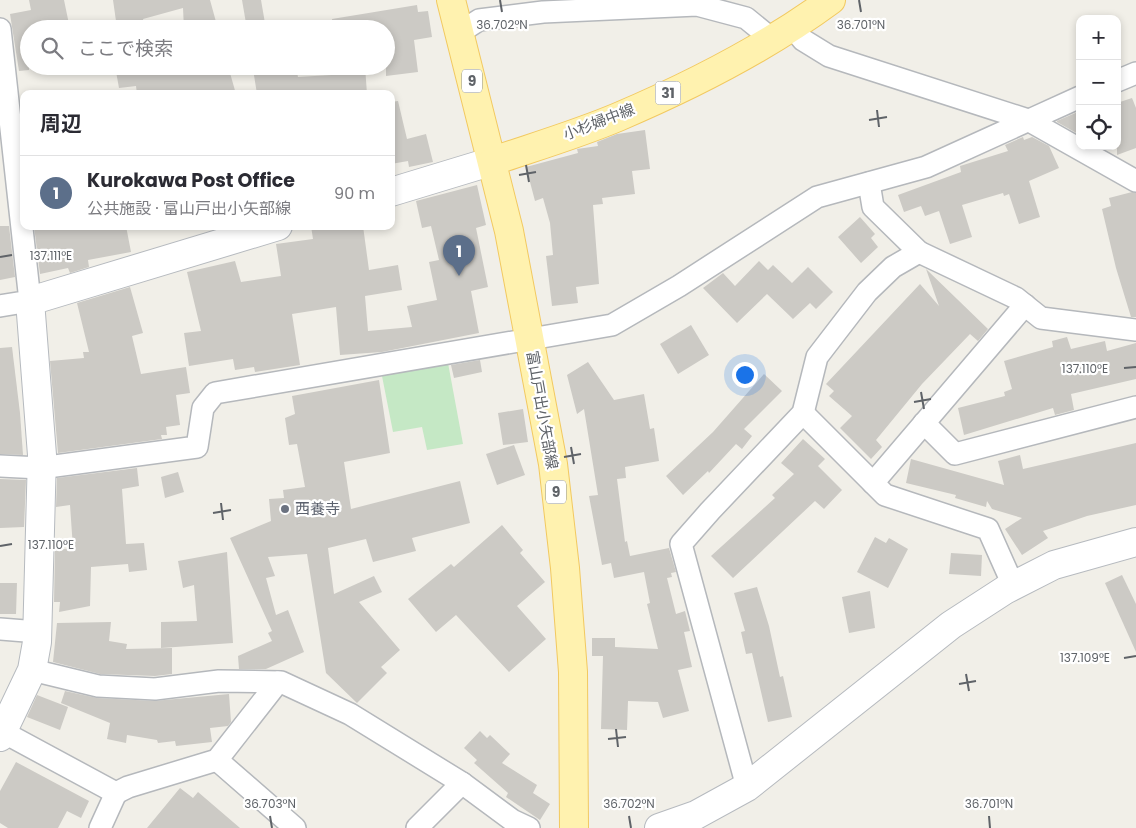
<!DOCTYPE html>
<html lang="ja">
<meta charset="utf-8">
<style>
body{margin:0;font-family:Poppins,"Noto Sans JP",sans-serif;background:#f7f7f7;color:#2b2b33}
.controls{position:absolute;right:15px;top:15px;display:grid;overflow:hidden;border-radius:10px;box-shadow:0 2px 8px #0003}
.controls button{width:45px;height:45px;display:grid;place-items:center;padding:0;border:0;border-bottom:1px solid #e1e1e2;background:#fff;color:#2b2b33;font:25px sans-serif}
.you{position:absolute;left:744px;top:374px;width:18px;height:18px;margin:-12px;border:4px solid #fff;border-radius:50%;background:#1a73e8;box-shadow:0 0 0 8px #1a73e833}
.badge{display:grid;place-items:center;width:32px;height:32px;border-radius:50%;background:#ea4335;color:#fff;font-size:16px;font-weight:700}
.pin{position:absolute;translate:-50% -41px;filter:drop-shadow(0 1px 2px #0008)}
.pin::after{content:'';position:absolute;top:26px;width:18px;height:15px;background:inherit;clip-path:polygon(0 0,100% 0,50% 100%)}
.list{margin:0;padding:0;list-style:none}
h2{display:flex;justify-content:space-between;align-items:center;height:65px;margin:0;padding:0 20px;font-size:21px}
h2 small{font-size:16px;font-weight:400;color:#7c7c81}
.list li{display:grid;grid-template-columns:32px 1fr auto;gap:15px;align-items:center;box-sizing:border-box;height:75px;padding:0 20px;border-top:1px solid #e1e1e2}
.list b{display:block;font-size:19px;white-space:nowrap}
.list p{margin:0;font-size:16px;white-space:nowrap;color:#7c7c81}
.list em{font-size:16px;font-style:normal;color:#7c7c81}
.icon{flex:none;width:28px;height:28px;fill:none;stroke:currentColor;stroke-width:2;stroke-linecap:round;stroke-linejoin:round}
.map{position:relative;flex:none;width:1136px;height:828px;overflow:hidden}
.search{position:absolute;background:#fff;box-shadow:0 2px 8px #0003;left:20px;top:20px;width:375px;height:55px;display:flex;align-items:center;gap:12px;box-sizing:border-box;padding:0 18px;border-radius:28px;color:#7c7c81;font-size:19px}
.panel{position:absolute;background:#fff;box-shadow:0 2px 8px #0003;left:20px;top:90px;width:375px;height:140px;border-radius:10px}
.map>svg:first-child{display:block}
.green{fill:#c5e8c5}
.building{fill:#cccac5}
.lines{fill:none;stroke-linecap:round;stroke-linejoin:round}
.street-casing{stroke:#b5b8bc;stroke-width:24}
.secondary-casing{stroke:#b6babf;stroke-width:30}
.primary-casing{stroke:#f2c960;stroke-width:30}
.street{stroke:#fff;stroke-width:21}
.secondary{stroke:#fff;stroke-width:28}
.primary{stroke:#fff2af;stroke-width:28}
.ticks{fill:none;stroke:#5f6368;stroke-width:2}
.worship-dot{fill:#6b7280;stroke:#fff;stroke-width:2}
.labels{text-anchor:middle;stroke-width:4.5;stroke-linejoin:round;paint-order:stroke}
.shield{fill:#fff;stroke:#8f9295;stroke-width:1}
.shield-label{font-size:14px;font-weight:bold;fill:#5f6368}
.street-label{font-size:15px;fill:#5f6368;stroke:#fff}
.worship-label{font-size:15px;fill:#5b616d;stroke:#fff;text-anchor:start}
.ticks-label{font-size:12px;text-anchor:middle;fill:#5f6368;stroke:#fff;stroke-width:4.5;stroke-linejoin:round;paint-order:stroke}
</style>
<div class="map">
<svg width="1136" height="828" viewBox="0 0 1136 828">
<rect width="100%" height="100%" fill="#f1efe8"/>
<path class="green" d="M448,363L463,444L427,450L422,427L393,432L382,376Z"/>
<g class="building">
<path d="M29,0H64L70,29H29V70L19,71L10,14L31,10Z"/>
<path d="M113,0H210L218,29H184L183,8L143,19L144,23L117,28Z"/>
<path d="M242,0H261L266,29H247Z"/>
<path d="M417,5L418,12L428,11L432,37L414,40L418,72L386,76V29H333L332,19Z"/>
<path d="M115,66H228L236,94H137L136,86L119,88Z"/>
<path d="M347,66H365L367,94H257L253,69L275,68L276,74L297,72L298,77L348,74Z"/>
<path d="M1132,98L1136,108V148L1117,155V103Z"/>
<path d="M398,101L407,139L426,134L433,162L409,167L408,161L391,164V102Z"/>
<path d="M1080,111V135L1057,122V121Z"/>
<path d="M645,130L650,169L632,171L635,194L602,198L603,204L593,205L599,284L576,287L578,303L552,306L546,256L553,255L550,223L543,198L535,201L526,167L578,153L577,149L598,146L597,142L617,134Z"/>
<path d="M1023,137L1024,140L1032,137L1049,146L1059,168L1029,181L1040,217L1019,224L1009,194L1004,196L1003,193L962,205L972,237L950,244L939,211L925,216L921,206L904,212L898,195L961,172L960,166L1008,151L1005,145Z"/>
<path d="M477,185L486,225L476,228L488,287L471,291L479,333L382,352L340,355L336,307L292,314L300,365L255,372L254,367L235,370L233,359L189,366L184,333L201,331L187,272L235,261L241,282L281,276L276,244L313,239L311,226H363L369,270L398,265L402,290L365,296L368,331L412,327L407,306L437,300L429,262L439,260L431,226L422,228L416,201Z"/>
<path d="M1132,192L1136,193V317H1131L1116,268L1102,209L1111,206L1109,198Z"/>
<path d="M860,217L875,234L871,238L878,247L861,263L838,237Z"/>
<path d="M0,226H9L15,277L0,280Z"/>
<path d="M34,226H126L131,252L88,260L89,267L70,273L68,268L40,274Z"/>
<path d="M759,261L768,270L773,265L792,283L808,267L833,292L816,309L810,303L793,319L767,294L737,323L703,288L723,273L735,286Z"/>
<path d="M926,269L988,329L978,341L970,334L922,384L876,440L882,447L871,459L840,428L852,416L829,396L834,391L826,384L920,284L939,306Z"/>
<path d="M130,287L143,333L132,336L141,374L186,367L190,393L176,395L180,425L166,427L167,435H161L162,439L58,453L50,361L84,358L83,352H89L77,303Z"/>
<path d="M691,325L709,355L678,374L660,344Z"/>
<path d="M1067,337L1071,349L1105,341L1107,351L1136,343V379L1071,394L1074,410L1055,415L1053,408L964,435L958,408L1005,396L1004,392L1012,389L1004,361L1053,347L1052,341Z"/>
<path d="M12,347L20,413L23,455L0,454V348Z"/>
<path d="M480,360L482,372L454,378L451,365Z"/>
<path d="M588,362L614,400L644,394L650,429L654,428L659,461L625,467L626,478L617,479L625,542L627,541L630,556L669,548L676,572L671,573L672,577L667,578L676,614L685,611L690,631L684,632L692,667L678,670L689,711L663,718L658,702L628,701L627,730L601,729L603,656H592V638H615V647L658,649L647,604L650,603L644,572L614,578L611,563L602,565L589,496L598,495L584,409L577,414L567,375Z"/>
<path d="M764,374L782,391L744,429L752,436L742,449L736,444L709,473L708,471L683,495L666,476L713,432Z"/>
<path d="M379,380L390,453L344,462L351,509L460,481L470,523L412,538L416,551L373,562L366,539L328,548L334,594L374,576L382,592L359,602L400,650L381,667L387,673L357,703L326,673L307,554L268,557L275,576L266,578L276,615L288,610L304,652L266,669H239L238,656L272,641L268,633L272,631L230,538L271,521L269,499L284,498L283,490L305,487L297,444L289,445L285,418L295,414L292,396Z"/>
<path d="M523,409L528,442L503,445L498,413Z"/>
<path d="M803,439L825,459L818,466L842,490L824,509L815,501L733,578L711,556L775,498L772,495L794,474L781,463Z"/>
<path d="M1136,443V505L1087,516L1043,531L1048,538L1022,555L1005,529L1022,518L992,509L987,501L986,507L955,498L956,495L906,483L911,459L1004,485L998,461L1020,455L1023,469Z"/>
<path d="M514,445L525,475L497,485L486,454Z"/>
<path d="M137,468L139,486L122,489L126,544L144,543L147,570L129,572L128,564L91,567L90,606L59,612L60,602H54L55,550L73,548L70,505L56,507L57,478Z"/>
<path d="M178,472L184,492L165,498L161,477Z"/>
<path d="M0,479L26,480L24,527L0,528Z"/>
<path d="M502,525L523,550L520,553L545,582L517,606L546,639L509,672L456,615L436,632L408,599L451,564L454,567Z"/>
<path d="M875,537L886,543L889,538L908,549L888,588L857,572Z"/>
<path d="M227,552L233,643L161,648V622L197,621L194,585L183,588L178,561Z"/>
<path d="M951,553L982,555L981,576L949,574Z"/>
<path d="M1122,575L1136,604V652L1105,583Z"/>
<path d="M0,583H17L16,614H0Z"/>
<path d="M757,587L769,626L780,677L783,676L792,717L768,722L752,653L746,654L741,632L745,631L734,593Z"/>
<path d="M870,591L875,628L849,633L842,597Z"/>
<path d="M111,622L109,641L127,644L126,649L172,648V674L155,676L100,674L53,662L57,623Z"/>
<path d="M65,691L97,698L154,701L229,694L231,722L228,726L210,728L212,742L176,746L175,741L158,743L157,740L127,735L126,743L107,739L110,723L61,703Z"/>
<path d="M37,695L68,707L60,730L27,717Z"/>
<path d="M480,731L487,738L490,735L510,754L502,763L537,785L533,793L550,804L540,820L506,797L508,793L474,763L477,760L464,748Z"/>
<path d="M16,762L89,801L81,818L67,811L58,828H8L0,823V791Z"/>
<path d="M180,788L193,798L198,792L240,828H147Z"/>
</g>
<g class="lines">
<defs>
<g id="street">
<path d="M793,28L803,40L829,56L1028,120L1136,181"/>
<path d="M0,29L30,301L0,306"/>
<path d="M459,33L479,20L543,12L697,5L746,18L773,40"/>
<path d="M1117,81L1136,73"/>
<path d="M919,252L1016,298L1041,318L1136,330"/>
<path d="M803,413L885,495L988,529L1013,585"/>
<path d="M924,423L955,454L1136,407"/>
<path d="M0,466L40,468L197,447L203,408L215,393L612,325L679,286L817,197L926,167L1080,97"/>
<path d="M873,483L1025,305"/>
<path d="M0,629L38,632"/>
<path d="M32,670L98,686L155,689L219,681L281,682L350,714L462,783L512,820L529,828"/>
<path d="M3,732L116,793L128,787L217,760L278,682"/>
<path d="M217,760L295,828"/>
<path d="M747,787L681,544L710,511L803,413L817,357L867,292L893,267L919,252L873,207L869,183"/>
<path d="M100,828L116,793"/>
<path d="M417,828L462,783"/>
</g>
<g id="secondary">
<path d="M391,192L493,161"/>
<path d="M0,737L32,670L37,642L42,455L30,301L278,226"/>
<path d="M659,828L696,815L747,787L951,625L1005,590L1054,565L1136,542"/>
</g>
<g id="primary">
<path d="M451,0L509,231L553,464L565,568L573,672L574,828"/>
<path d="M493,161C534,147 578,134 618,117C693,85 766,48 831,0"/>
</g>
</defs>
<use href="#street" class="street-casing"/>
<use href="#secondary" class="secondary-casing"/>
<use href="#primary" class="primary-casing"/>
<use href="#street" class="street"/>
<use href="#secondary" class="secondary"/>
<use href="#primary" class="primary"/>
</g>
<path class="ticks" d="M500,0L502,12M859,0L861,12M877,110L879,127M869,120L887,117M526,165L529,182M519,175L536,172M0,257L12,255M1124,368L1136,367M921,392L924,409M914,402L931,399M571,447L574,464M564,457L581,454M221,503L223,520M213,513L231,510M0,546L12,544M1124,658L1136,656M966,674L969,691M959,684L976,681M616,729L618,747M608,739L626,737M270,816L272,828M629,816L631,828M989,816L990,828"/>
<circle class="worship-dot" cx="285" cy="509" r="5"/>
<g class="labels">
<g class="shield">
<rect x="462" y="69.5" width="20" height="23" rx="4"/>
<rect x="655.5" y="81.5" width="25" height="23" rx="4"/>
<rect x="546" y="480.5" width="20" height="23" rx="4"/>
</g>
<g class="shield-label">
<text x="472" y="86">9</text>
<text x="668" y="98">31</text>
<text x="556" y="497">9</text>
</g>
<g class="street-label">
<text transform="translate(599 122) rotate(-21)" y="5">小杉婦中線</text>
<text transform="translate(542 410) rotate(80)" y="5">富山戸出小矢部線</text>
</g>
<g class="worship-label">
<text x="295" y="514">西養寺</text>
</g>
</g>
<g class="ticks-label">
<text x="502" y="29">36.702°N</text>
<text x="861" y="29">36.701°N</text>
<text x="51" y="260">137.111°E</text>
<text x="1085" y="373">137.110°E</text>
<text x="51" y="549">137.110°E</text>
<text x="1085" y="662">137.109°E</text>
<text x="270" y="808">36.703°N</text>
<text x="629" y="808">36.702°N</text>
<text x="989" y="808">36.701°N</text>
</g>
</svg>
<div class="controls">
<button>+</button>
<button>−</button>
<button><svg class="icon" aria-label="locate" viewBox="0 0 24 24"><circle cx="12" cy="12" r="6"/><path d="M12 2v4M12 18v4M2 12h4M18 12h4"/></svg></button>
</div>
<div class="you"></div>
<div class="pin badge" style="left:459px;top:276px;background:#5c6f8a">1</div>
<div class="search"><svg class="icon" aria-label="search" viewBox="0 0 24 24"><circle cx="10" cy="10" r="6"/><path d="M15 15l6 6"/></svg>ここで検索</div>
<section class="panel">
<h2>周辺<small></small></h2>
<ul class="list">
<li><span class="badge" style="background:#5c6f8a">1</span><div><b>Kurokawa Post Office</b><p>公共施設 · 富山戸出小矢部線</p></div><em>90 m</em></li>
</ul>
</section>
</div>
